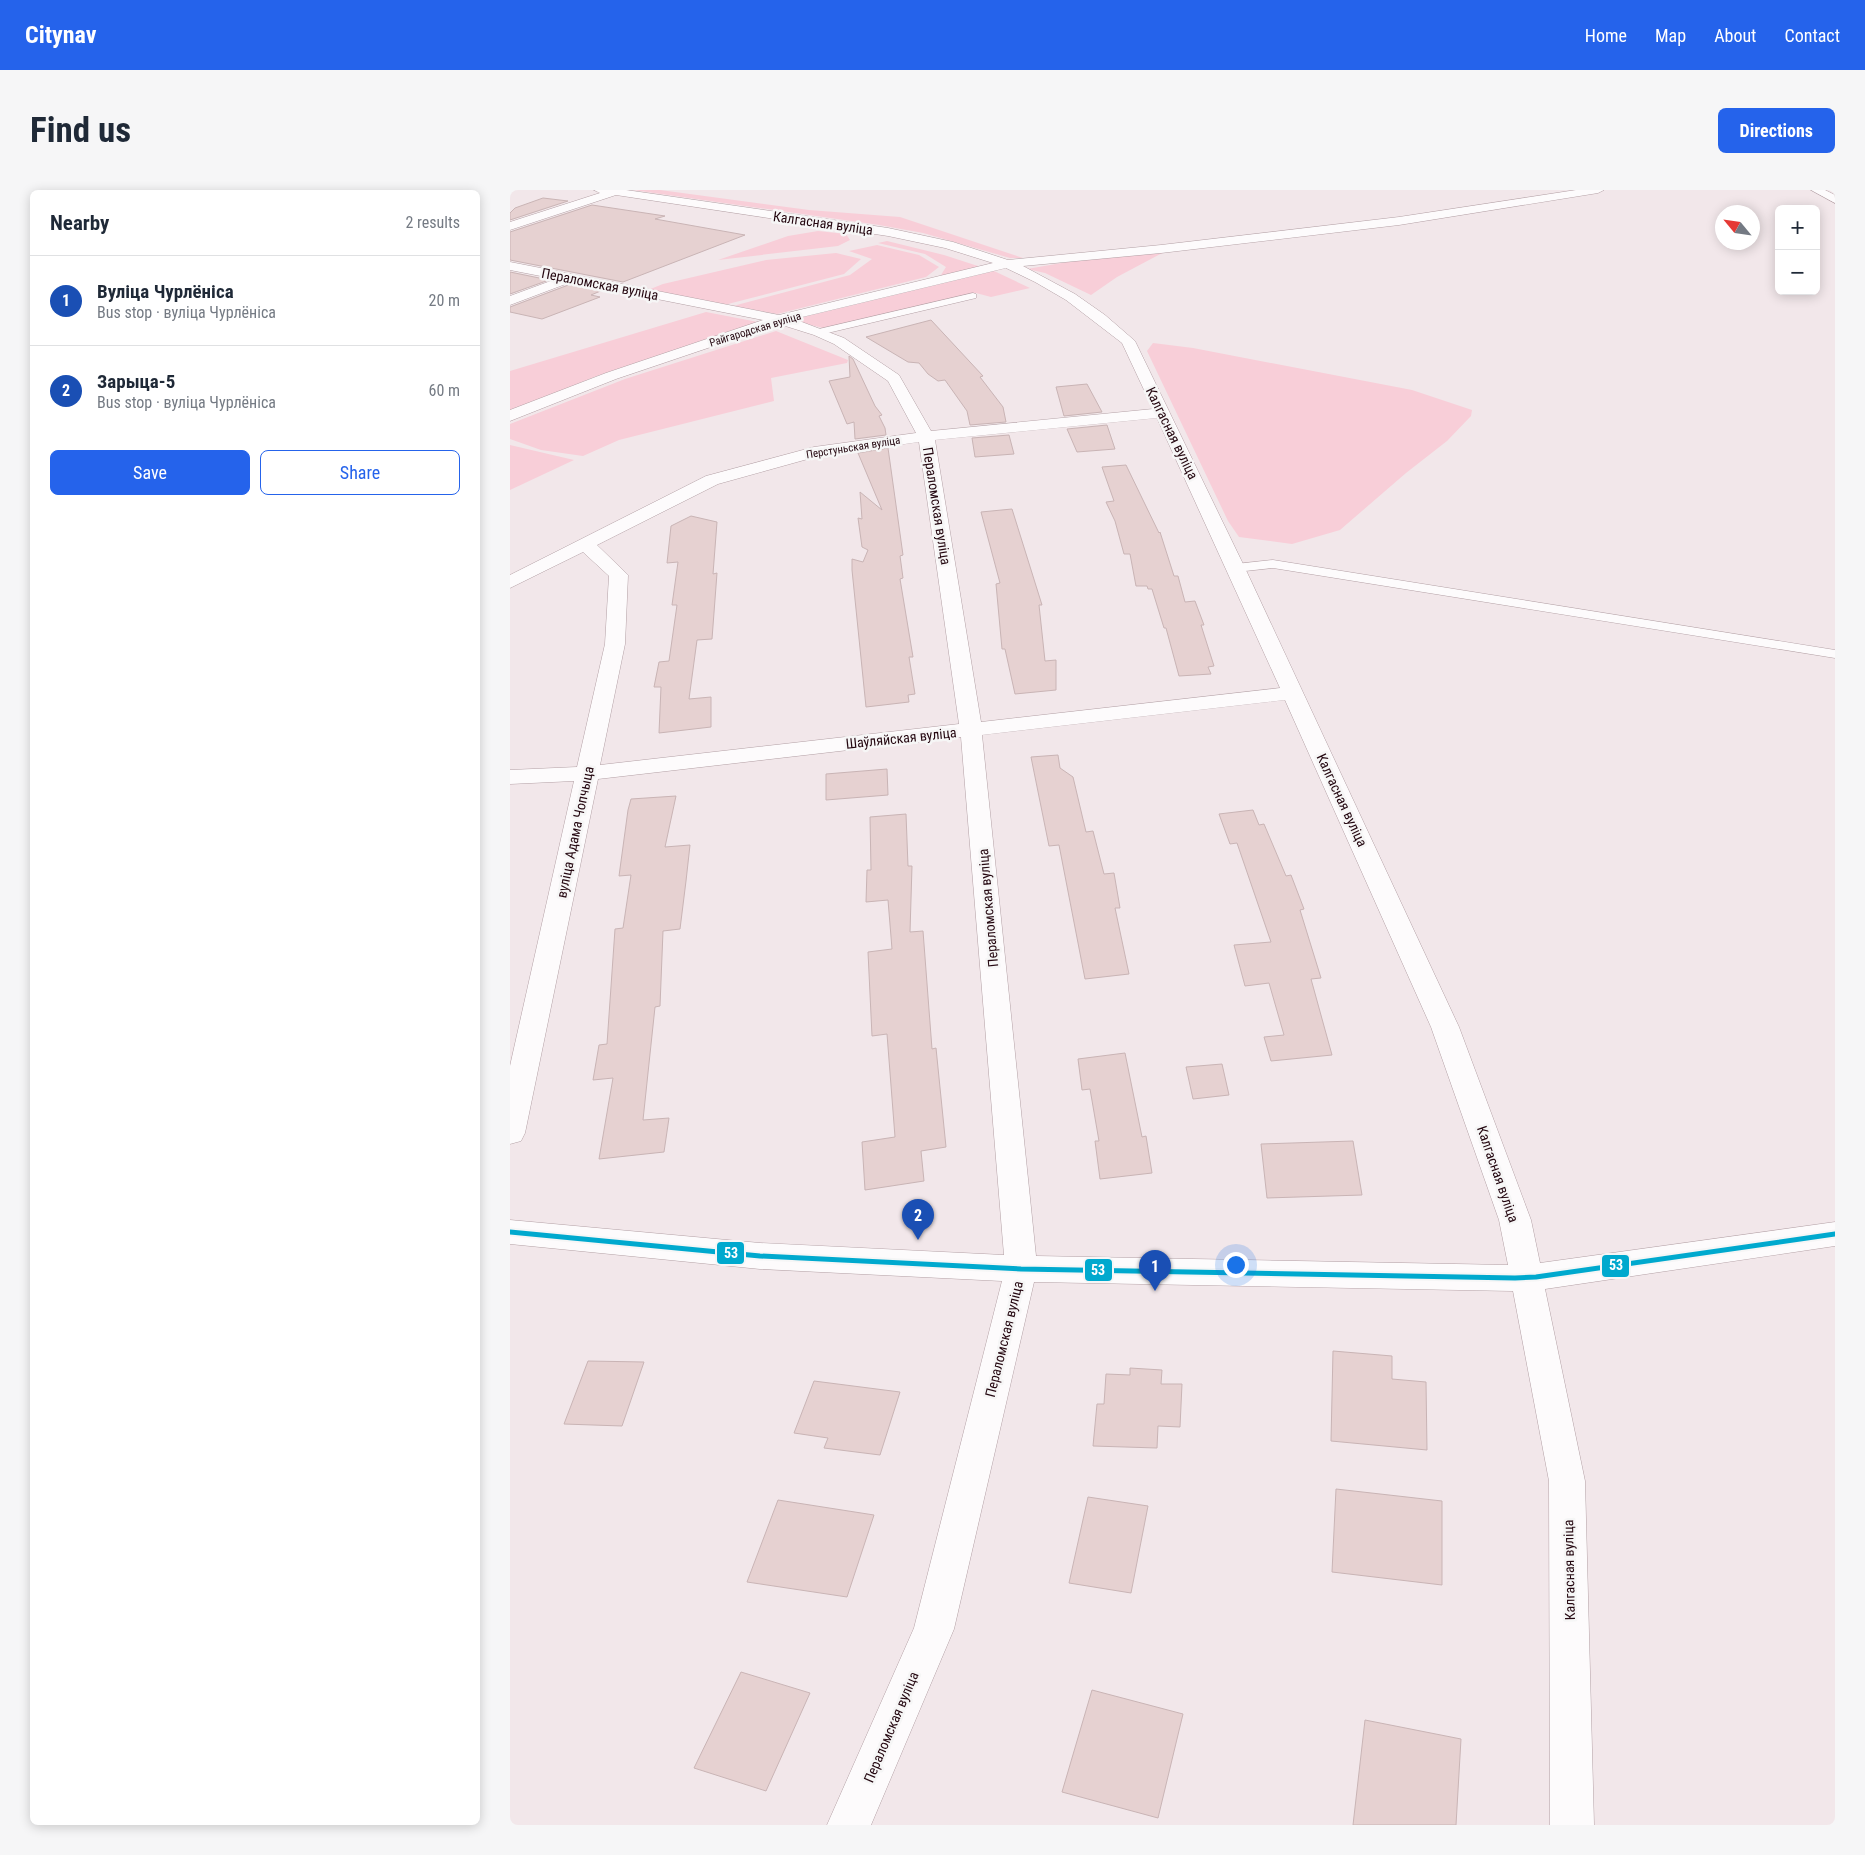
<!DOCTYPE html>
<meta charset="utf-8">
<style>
body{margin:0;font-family:"Roboto Condensed",sans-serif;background:#f6f6f7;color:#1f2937}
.controls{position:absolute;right:15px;top:15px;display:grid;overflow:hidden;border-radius:8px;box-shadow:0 2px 12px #0003}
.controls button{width:45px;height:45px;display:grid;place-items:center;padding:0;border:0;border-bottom:1px solid #e0e1e3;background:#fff;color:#1f2937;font:25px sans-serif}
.compass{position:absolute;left:1205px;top:15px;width:45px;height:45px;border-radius:50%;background:#fff;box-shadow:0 2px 12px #0003;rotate:299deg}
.you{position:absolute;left:725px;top:1074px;width:18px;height:18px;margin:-12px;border:4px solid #fff;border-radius:50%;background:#1a73e8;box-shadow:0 0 0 8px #1a73e833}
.badge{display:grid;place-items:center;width:32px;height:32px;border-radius:50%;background:#2563eb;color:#fff;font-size:16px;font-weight:700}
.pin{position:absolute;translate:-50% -41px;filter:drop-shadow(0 1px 2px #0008)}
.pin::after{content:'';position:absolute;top:26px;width:18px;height:15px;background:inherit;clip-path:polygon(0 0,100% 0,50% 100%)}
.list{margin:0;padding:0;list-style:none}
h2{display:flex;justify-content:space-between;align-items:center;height:65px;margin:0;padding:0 20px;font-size:21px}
h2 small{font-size:16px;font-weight:400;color:#747a83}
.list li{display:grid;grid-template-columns:32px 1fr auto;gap:15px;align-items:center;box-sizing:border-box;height:90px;padding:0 20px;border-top:1px solid #e0e1e3}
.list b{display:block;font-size:19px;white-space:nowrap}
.list p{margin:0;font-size:16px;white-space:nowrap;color:#747a83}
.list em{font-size:16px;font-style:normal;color:#747a83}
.actions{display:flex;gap:10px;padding:15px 20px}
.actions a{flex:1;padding:11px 0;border:1px solid #2563eb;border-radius:8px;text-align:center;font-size:18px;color:#2563eb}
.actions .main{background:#2563eb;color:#fff}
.map{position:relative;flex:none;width:1325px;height:1635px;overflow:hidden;border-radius:8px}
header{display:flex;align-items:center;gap:30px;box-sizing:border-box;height:70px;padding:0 25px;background:#2563eb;color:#fff}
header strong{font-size:24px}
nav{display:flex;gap:28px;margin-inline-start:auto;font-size:18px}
.intro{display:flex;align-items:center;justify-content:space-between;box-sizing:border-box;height:120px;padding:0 30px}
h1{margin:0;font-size:35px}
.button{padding:12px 22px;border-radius:8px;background:#2563eb;color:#fff;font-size:18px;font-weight:700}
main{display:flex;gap:30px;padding:0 30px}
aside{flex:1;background:#fff;border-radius:8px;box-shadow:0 2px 12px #0003}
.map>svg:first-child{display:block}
.green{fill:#f8ced8}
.building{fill:#e6d1d1;stroke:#c9b4b5}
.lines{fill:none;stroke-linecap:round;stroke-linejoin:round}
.lane-casing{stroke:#b3a0a5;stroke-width:1}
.street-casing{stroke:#b3a0a5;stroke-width:1}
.lane{fill:#fdfbfc;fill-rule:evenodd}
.street{fill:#fdfbfc;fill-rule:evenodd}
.bus-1-casing{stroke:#f6f6f6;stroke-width:9}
.bus-1{stroke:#00a9ce;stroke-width:5}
.labels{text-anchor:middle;stroke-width:5;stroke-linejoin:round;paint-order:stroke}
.far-street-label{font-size:11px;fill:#240710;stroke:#f6f6f6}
.street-label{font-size:14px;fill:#240710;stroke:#f6f6f6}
.line-badge{stroke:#f6f6f6;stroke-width:2}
.badge-label{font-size:14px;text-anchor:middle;font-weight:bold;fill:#fff}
</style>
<header>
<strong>Citynav</strong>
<nav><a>Home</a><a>Map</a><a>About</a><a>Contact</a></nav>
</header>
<div class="intro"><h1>Find us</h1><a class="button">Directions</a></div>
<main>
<aside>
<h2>Nearby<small>2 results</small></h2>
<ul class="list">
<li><span class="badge" style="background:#1a4fb4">1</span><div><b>Вуліца Чурлёніса</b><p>Bus stop · вуліца Чурлёніса</p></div><em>20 m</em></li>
<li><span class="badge" style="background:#1a4fb4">2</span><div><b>Зарыца-5</b><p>Bus stop · вуліца Чурлёніса</p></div><em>60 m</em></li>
</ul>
<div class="actions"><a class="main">Save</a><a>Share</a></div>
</aside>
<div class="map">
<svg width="1325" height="1635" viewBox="0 0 1325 1635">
<rect width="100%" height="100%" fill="#f2e7ea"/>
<g class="green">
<path d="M123,0H150L299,20L390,27L513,68H500L413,43L369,35Z"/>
<path d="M308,41L336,44L340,50L328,56L208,70L278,46Z"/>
<path d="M377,51L434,65L474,78L429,88L436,77L415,64L368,53Z"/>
<path d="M367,55L409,65L429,77L416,87L267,124L223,116L340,85L362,69L339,61Z"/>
<path d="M656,61L607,87L581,105L535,83L517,79L586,67Z"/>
<path d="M326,63L351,69L334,84L214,115L138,100L153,94L256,70Z"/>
<path d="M484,81L520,98L481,107L466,103L313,138L281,130Z"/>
<path d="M196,122L248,132L84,187L0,222V181Z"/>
<path d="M266,141L338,170L337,173L261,188L264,211L109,250L73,266L31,260L0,249V234L115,189Z"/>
<path d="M643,153L683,158L902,200L962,220L961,226L937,251L896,283L830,340L782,354L729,347L718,331L637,161Z"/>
<path d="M0,255L64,270L0,300Z"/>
</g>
<g class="building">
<path d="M33,8L58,11L0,30V23L5,18Z"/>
<path d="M82,15L155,26L145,29L235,45L113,92L0,70V42Z"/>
<path d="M0,82L39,90L0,104Z"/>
<path d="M61,94L93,100L81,105L90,107L32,129L0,122V117Z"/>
<path d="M421,130L473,186L470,187L493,217L496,232L460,235L457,221L435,190L428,191L418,184L409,173L398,172L356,147Z"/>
<path d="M339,166L343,169L365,216L372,225L369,226L375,238L376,245L345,249L344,232L337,234L319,191L340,187Z"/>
<path d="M577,194L592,222L554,226L546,197Z"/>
<path d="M597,235L605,259L567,262L557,239Z"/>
<path d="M499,245L504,264L465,267L462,248Z"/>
<path d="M378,258L393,365L390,366L393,388L390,389L403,467H399L405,504L398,505L399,512L356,517L342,380V369L353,372L358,360L352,357L348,328L352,329L350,302L372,320L348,263Z"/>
<path d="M616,275L649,343L650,342L664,386H668L675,412L685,411L694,435H691L704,476L698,477L701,484L669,486L656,438H654L642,399H638L637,396H626L620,364H614L605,331L596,312L604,311L592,277Z"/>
<path d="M502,319L532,415H529L535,471L546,470V500L505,504L495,459H492L486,394L490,393L471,322Z"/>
<path d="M181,326L207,332L203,384L207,383L202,449L187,450L179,509L201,507V537L149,543L151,497H144L149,472L159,471L167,415H162L168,372L157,373L161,336Z"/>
<path d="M548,565L550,578L563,587L576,642L583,641L594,684L604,683L610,718H605L619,784L575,789L549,655L539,656L521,567Z"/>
<path d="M377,579L378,605L316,610V584Z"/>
<path d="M166,606L155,657L180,655L176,691L170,739L153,741L150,816L145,817L133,930L159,928L154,962L89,969L103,888L83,890L89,855L97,854L105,739L113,738L121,685L109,686L118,620L121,609Z"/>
<path d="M743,620L749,635L754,634L776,686L781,685L794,719L790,720L811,788L801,789L822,865L761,871L754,847L774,845L759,793L735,796L724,755L761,752L727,653L720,654L709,624Z"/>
<path d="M396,624L398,676H402L400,742L413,741L422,859L426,858L436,957L411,961L414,991L355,1000L352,952L385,947L377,844L362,846L358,762L382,759L378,710L356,712L357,680H361L360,627Z"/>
<path d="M615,863L632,947L636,946L642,983L590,989L585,951H589L580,899L572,900L568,869Z"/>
<path d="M712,874L719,905L683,909L676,877Z"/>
<path d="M843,951L852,1005L757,1008L751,954Z"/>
<path d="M823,1161L882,1166V1189L916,1192L917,1260L821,1251Z"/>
<path d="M78,1171L134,1172L112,1236L54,1234Z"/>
<path d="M620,1178L652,1180L651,1194H672L670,1237L648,1236L647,1258L583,1256L587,1214H594L596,1184L620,1185Z"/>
<path d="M304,1191L390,1202L370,1265L314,1258L318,1248L284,1243Z"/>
<path d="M826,1299L932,1311V1395L822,1382Z"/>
<path d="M578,1307L638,1316L621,1403L559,1393Z"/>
<path d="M268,1310L364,1325L337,1407L237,1392Z"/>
<path d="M231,1482L300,1503L256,1601L184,1578Z"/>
<path d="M582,1500L673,1524L648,1628L552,1602Z"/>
<path d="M855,1530L951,1549L946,1635H843Z"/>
</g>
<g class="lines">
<defs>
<g id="lane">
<path d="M463,103L466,104V108L309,145L304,142L309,139Z"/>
<path d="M763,370L1325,460V468L763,378L726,382L720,378L726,374Z"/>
</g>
<g id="street">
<path d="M84,0H116L378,38L443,52L498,70L651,55L889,27L1066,0H1094L1088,3L889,35L651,63L513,76L565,104L595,125L625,151L735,378L949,837L1021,1030L1030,1073L1325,1032V1056L1035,1099L1075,1291L1084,1635H1040L1039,1291L1003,1101L524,1092L444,1439L361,1635H317L404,1438L492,1091L250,1079L0,1054V1030L250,1053L494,1065L451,547L88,589L15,943L11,951L0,954V876L64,591L0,594V580L67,577L95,454L99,386L73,362L0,398V385L196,286L304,257L406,243L378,191L324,154L304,145L269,134L106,189L0,231V220L96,183L253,130L61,92L0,115V106L46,89L0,80V72L269,125L483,73L435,58L378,46L106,5L0,40V32L90,3ZM496,78L525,92L556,110L612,153L643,219L421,241L389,185L334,148L284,129ZM647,228L770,498L471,532L425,250ZM409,252L449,534L90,575L115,454L118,385L87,355L208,294L305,267ZM775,510L921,837L989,1030L998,1075L526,1066L472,545Z"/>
<path d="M1301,0H1315L1325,5V13Z"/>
</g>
</defs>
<use href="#lane" class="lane-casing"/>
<use href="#street" class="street-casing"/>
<use href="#lane" class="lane"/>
<use href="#street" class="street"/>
<defs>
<path id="bus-1" d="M0,1042L250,1066L511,1079L1005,1088L1026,1087L1325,1044"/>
</defs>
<use href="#bus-1" class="bus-1-casing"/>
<use href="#bus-1" class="bus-1"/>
</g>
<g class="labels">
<g class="far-street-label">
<text transform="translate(245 139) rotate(-17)" y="4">Райгародская вуліца</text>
<text transform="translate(343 257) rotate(-9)" y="4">Перстуньская вуліца</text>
</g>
<g class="street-label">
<text transform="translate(313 33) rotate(8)" y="5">Калгасная вуліца</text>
<text transform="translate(90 94) rotate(11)" y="5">Пераломская вуліца</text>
<text transform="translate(662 243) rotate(64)" y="5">Калгасная вуліца</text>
<text transform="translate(427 316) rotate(81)" y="5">Пераломская вуліца</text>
<text transform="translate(391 548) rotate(-6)" y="5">Шаўляйская вуліца</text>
<text transform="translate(832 610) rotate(65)" y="5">Калгасная вуліца</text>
<text transform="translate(65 642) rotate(-78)" y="5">вуліца Адама Чопчыца</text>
<text transform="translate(478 718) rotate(-95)" y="5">Пераломская вуліца</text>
<text transform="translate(988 984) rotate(71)" y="5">Калгасная вуліца</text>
<text transform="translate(494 1149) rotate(-76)" y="5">Пераломская вуліца</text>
<text transform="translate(1059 1380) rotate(-91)" y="5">Калгасная вуліца</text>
<text transform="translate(381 1537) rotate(-67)" y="5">Пераломская вуліца</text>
</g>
</g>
<g class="line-badge">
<rect x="206" y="1051" width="29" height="24" rx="5" fill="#00a9ce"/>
<rect x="1091" y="1064" width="29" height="24" rx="5" fill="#00a9ce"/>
<rect x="574" y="1068" width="29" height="24" rx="5" fill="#00a9ce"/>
</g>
<g class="badge-label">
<text x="221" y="1068">53</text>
<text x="1106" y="1080">53</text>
<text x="588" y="1085">53</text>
</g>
</svg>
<div class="controls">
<button>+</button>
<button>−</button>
</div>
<svg class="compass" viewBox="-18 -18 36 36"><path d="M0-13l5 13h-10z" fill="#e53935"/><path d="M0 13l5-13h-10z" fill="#747a83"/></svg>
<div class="you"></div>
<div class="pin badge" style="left:645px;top:1101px;background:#1a4fb4">1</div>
<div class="pin badge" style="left:408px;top:1050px;background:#1a4fb4">2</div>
</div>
</main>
